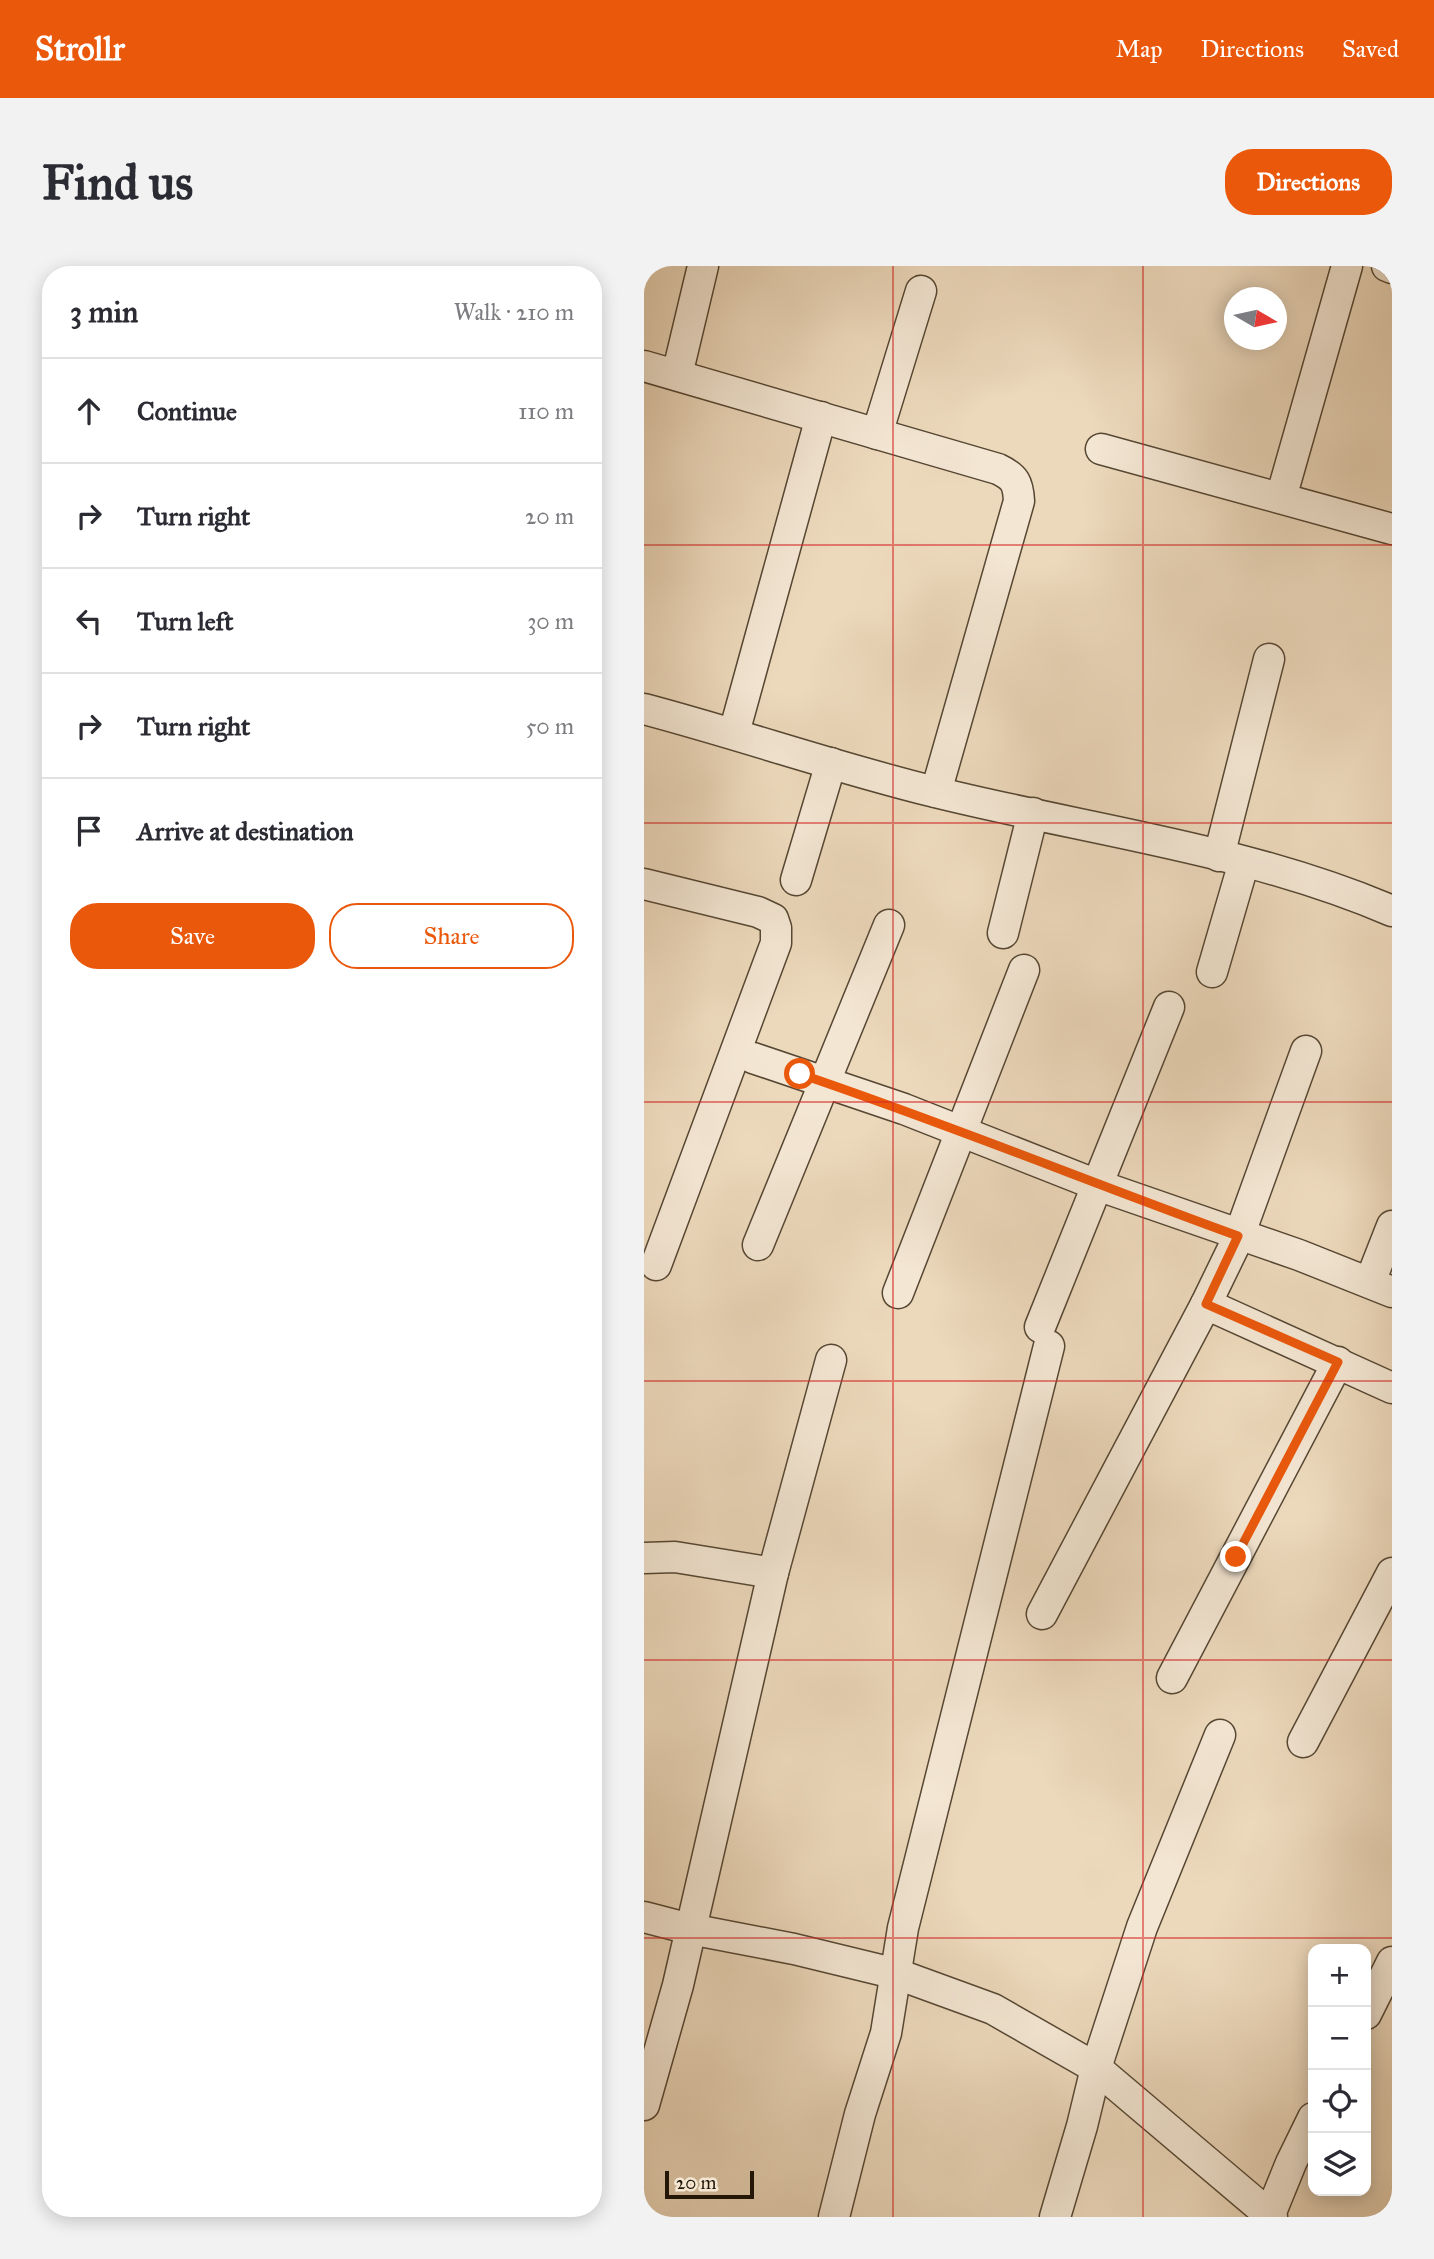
<!DOCTYPE html>
<meta charset="utf-8">
<style>
body{margin:0;font-family:"IM FELL Great Primer",serif;background:#f2f2f3;color:#2b2b33}
.controls{position:absolute;right:21px;bottom:21px;display:grid;overflow:hidden;border-radius:14px;box-shadow:0 4px 18px #0003}
.controls button{width:63px;height:63px;display:grid;place-items:center;padding:0;border:0;border-bottom:2px solid #e1e1e2;background:#fff;color:#2b2b33;font:35px sans-serif}
.compass{position:absolute;left:580px;top:21px;width:63px;height:63px;border-radius:50%;background:#fff;box-shadow:0 4px 18px #0003;rotate:99deg}
.scale{position:absolute;left:21px;bottom:18px;width:89px;box-sizing:border-box;padding-left:7px;border:4px solid #241706;border-top:0;font-size:19px;line-height:24px;white-space:nowrap;color:#241706;-webkit-text-stroke:5px #f3e6d3;paint-order:stroke}
.stop{position:absolute;width:21px;height:21px;margin:-16px;border:5px solid #ea580c;border-radius:50%;background:#fff}
.stop.end{background:#ea580c;border-color:#fff;box-shadow:0 2px 7px #0008}
.list{margin:0;padding:0;list-style:none}
h2{display:flex;justify-content:space-between;align-items:center;height:91px;margin:0;padding:0 28px;font-size:30px}
h2 small{font-size:23px;font-weight:400;color:#7c7c81}
.list li{display:grid;grid-template-columns:46px 1fr auto;gap:21px;align-items:center;box-sizing:border-box;height:105px;padding:0 28px;border-top:2px solid #e1e1e2}
.list b{display:block;font-size:26px;white-space:nowrap}
.list em{font-size:23px;font-style:normal;color:#7c7c81}
.actions{display:flex;gap:14px;padding:21px 28px}
.actions a{flex:1;padding:16px 0;border:2px solid #ea580c;border-radius:28px;text-align:center;font-size:24px;color:#ea580c}
.actions .main{background:#ea580c;color:#fff}
.icon{flex:none;width:38px;height:38px;fill:none;stroke:currentColor;stroke-width:2;stroke-linecap:round;stroke-linejoin:round}
.map{position:relative;flex:none;width:748px;height:1951px;overflow:hidden;border-radius:28px}
header{display:flex;align-items:center;gap:42px;box-sizing:border-box;height:98px;padding:0 35px;background:#ea580c;color:#fff}
header strong{font-size:33px}
nav{display:flex;gap:38px;margin-inline-start:auto;font-size:24px}
.intro{display:flex;align-items:center;justify-content:space-between;box-sizing:border-box;height:168px;padding:0 42px}
h1{margin:0;font-size:49px}
.button{padding:18px 32px;border-radius:28px;background:#ea580c;color:#fff;font-size:24px;font-weight:700}
main{display:flex;gap:42px;padding:0 42px}
aside{flex:1;background:#fff;border-radius:28px;box-shadow:0 4px 18px #0003}
.map>svg:first-child{display:block}
.lines{fill:none;stroke-linecap:round;stroke-linejoin:round}
.street-casing{stroke:#564733;stroke-width:33}
.street{stroke:#f3e6d3;stroke-width:30}
.route{stroke:#ea580c;stroke-width:9}
.grid{fill:none;stroke:#d62828;stroke-width:2;stroke-opacity:0.55}
</style>
<header>
<strong>Strollr</strong>
<nav><a>Map</a><a>Directions</a><a>Saved</a></nav>
</header>
<div class="intro"><h1>Find us</h1><a class="button">Directions</a></div>
<main>
<aside>
<h2>3 min<small>Walk · 210 m</small></h2>
<ul class="list">
<li><svg class="icon" aria-label="ahead" viewBox="0 0 24 24"><path d="M12 20V5M6 11l6-6 6 6"/></svg><div><b>Continue</b></div><em>110 m</em></li>
<li><svg class="icon" aria-label="right" viewBox="0 0 24 24"><path d="M7 20v-9h11M14 6l5 5-5 5"/></svg><div><b>Turn right</b></div><em>20 m</em></li>
<li><svg class="icon" aria-label="left" viewBox="0 0 24 24"><path d="M17 20v-9H6M10 6l-5 5 5 5"/></svg><div><b>Turn left</b></div><em>30 m</em></li>
<li><svg class="icon" aria-label="right" viewBox="0 0 24 24"><path d="M7 20v-9h11M14 6l5 5-5 5"/></svg><div><b>Turn right</b></div><em>50 m</em></li>
<li><svg class="icon" aria-label="arrive" viewBox="0 0 24 24"><path d="M6 21V4h12l-3 4 3 4H6"/></svg><div><b>Arrive at destination</b></div></li>
</ul>
<div class="actions"><a class="main">Save</a><a>Share</a></div>
</aside>
<div class="map">
<svg width="748" height="1951" viewBox="0 0 748 1951">
<rect width="100%" height="100%" fill="#ecd8bb"/>
<filter id="stains"><feTurbulence type="fractalNoise" baseFrequency=".00286" numOctaves="4"/><feColorMatrix values="0 0 0 0 .2 0 0 0 0 .09 0 0 0 0 .02 0 0 0 .5 -.17"/></filter>
<radialGradient id="worn" r=".72"><stop offset=".6" stop-color="#630" stop-opacity="0"/><stop offset="1" stop-color="#630" stop-opacity=".3"/></radialGradient>
<g class="lines">
<defs>
<g id="street">
<path d="M743,0L748,2"/>
<path d="M0,100L354,203C371,211 374,217 375,235L292,526"/>
<path d="M33,109L59,0"/>
<path d="M233,168L277,25"/>
<path d="M457,183L748,263"/>
<path d="M637,232L703,0"/>
<path d="M0,443C98,469 193,502 291,526C444,564 603,583 748,645"/>
<path d="M90,467L177,151"/>
<path d="M575,590L625,393"/>
<path d="M152,614L187,497"/>
<path d="M0,618L114,646L129,653L132,662V677L12,999"/>
<path d="M359,667L389,547"/>
<path d="M568,706L600,596"/>
<path d="M109,792L260,843L453,919L655,989L748,1026"/>
<path d="M114,979L245,659"/>
<path d="M726,1016L748,960"/>
<path d="M254,1027L380,704"/>
<path d="M562,1038L748,1122"/>
<path d="M396,1061L525,741"/>
<path d="M0,1292L31,1291L129,1307"/>
<path d="M398,1348L562,1038L595,970L662,785"/>
<path d="M528,1412L694,1096"/>
<path d="M659,1476L748,1307"/>
<path d="M0,1651L46,1663L150,1683L253,1708L349,1743L452,1802L628,1951"/>
<path d="M722,1748L748,1696"/>
<path d="M0,1839L34,1719L129,1307L187,1094"/>
<path d="M190,1951L216,1848L242,1767L259,1662L405,1080"/>
<path d="M411,1951L438,1860L452,1802L498,1661L576,1469"/>
<path d="M625,1951L647,1897L669,1852"/>
</g>
</defs>
<use href="#street" class="street-casing"/>
<use href="#street" class="street"/>
</g>
<g class="lines">
<path class="route" d="M156,808C304,858 448,917 594,970L562,1038L694,1096L592,1291"/>
</g>
<path class="grid" d="M249,0V1951M499,0V1951M0,279H748M0,557H748M0,836H748M0,1115H748M0,1394H748M0,1672H748"/>
<rect width="100%" height="100%" filter="url(#stains)"/>
<rect width="100%" height="100%" fill="url(#worn)"/>
</svg>
<div class="controls">
<button>+</button>
<button>−</button>
<button><svg class="icon" aria-label="locate" viewBox="0 0 24 24"><circle cx="12" cy="12" r="6"/><path d="M12 2v4M12 18v4M2 12h4M18 12h4"/></svg></button>
<button><svg class="icon" aria-label="layers" viewBox="0 0 24 24"><path d="M12 4l9 5-9 5-9-5zM3 14l9 5 9-5"/></svg></button>
</div>
<svg class="compass" viewBox="-18 -18 36 36"><path d="M0-13l5 13h-10z" fill="#e53935"/><path d="M0 13l5-13h-10z" fill="#7c7c81"/></svg>
<div class="scale">20 m</div>
<div class="stop" style="left:156px;top:808px"></div>
<div class="stop end" style="left:592px;top:1291px"></div>
</div>
</main>
